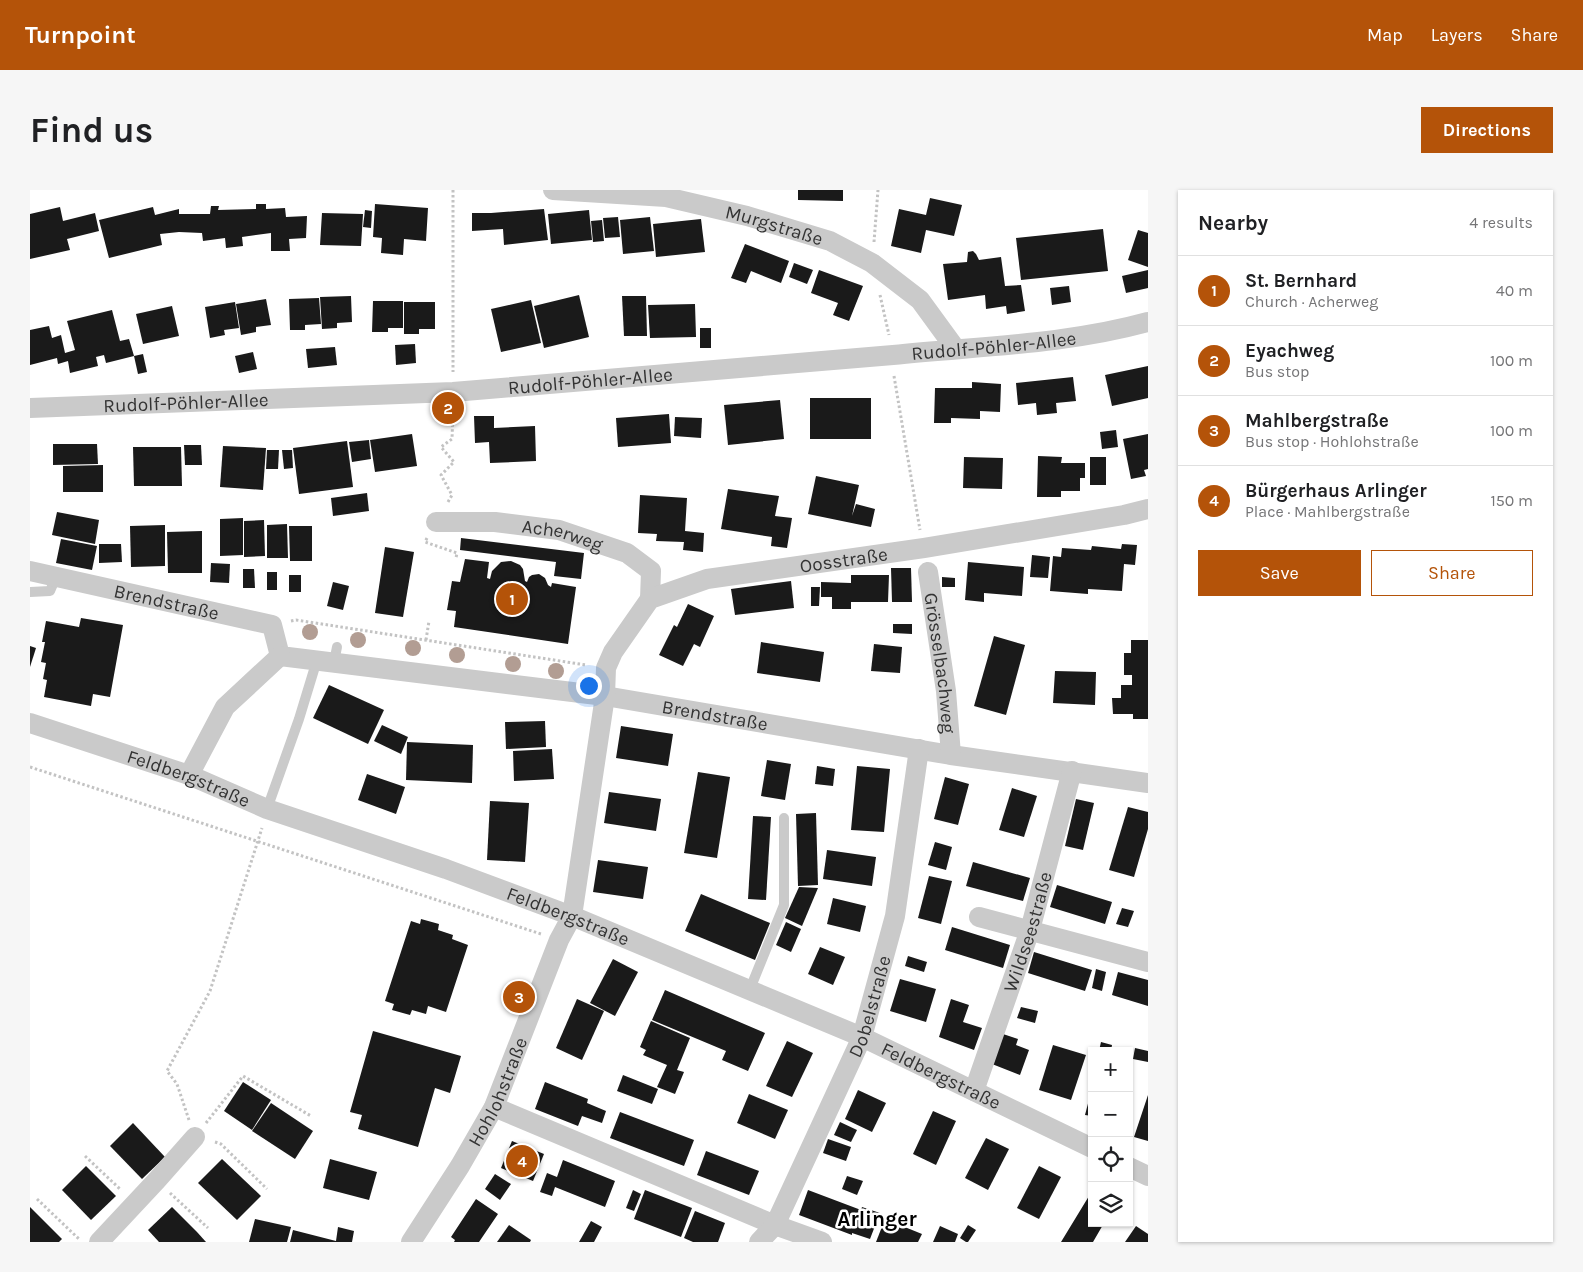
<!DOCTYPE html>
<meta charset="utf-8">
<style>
body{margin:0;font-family:Karla,sans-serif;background:#f6f6f6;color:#202124}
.controls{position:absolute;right:15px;bottom:15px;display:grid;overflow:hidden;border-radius:0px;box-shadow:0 1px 4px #0004}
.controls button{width:45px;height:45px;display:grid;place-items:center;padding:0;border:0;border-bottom:1px solid #e0e0e0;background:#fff;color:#202124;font:25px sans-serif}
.you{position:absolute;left:558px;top:495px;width:18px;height:18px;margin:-12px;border:4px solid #fff;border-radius:50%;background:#1a73e8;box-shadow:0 0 0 8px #1a73e833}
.badge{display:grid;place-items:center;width:32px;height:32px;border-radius:50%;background:#b45309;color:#fff;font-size:16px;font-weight:700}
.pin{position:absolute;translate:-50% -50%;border:2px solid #fff;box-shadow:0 1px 5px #0006}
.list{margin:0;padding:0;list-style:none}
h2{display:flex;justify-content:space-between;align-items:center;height:65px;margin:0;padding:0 20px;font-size:21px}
h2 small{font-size:16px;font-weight:400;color:#757577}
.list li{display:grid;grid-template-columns:32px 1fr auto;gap:15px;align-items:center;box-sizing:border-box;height:70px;padding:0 20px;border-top:1px solid #e0e0e0}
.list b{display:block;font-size:19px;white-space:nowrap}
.list p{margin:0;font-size:16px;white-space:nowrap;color:#757577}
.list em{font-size:16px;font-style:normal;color:#757577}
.actions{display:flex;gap:10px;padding:15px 20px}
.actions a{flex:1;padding:11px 0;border:1px solid #b45309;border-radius:0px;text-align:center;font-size:18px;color:#b45309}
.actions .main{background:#b45309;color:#fff}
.icon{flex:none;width:28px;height:28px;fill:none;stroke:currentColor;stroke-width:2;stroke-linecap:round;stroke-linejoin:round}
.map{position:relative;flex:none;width:1118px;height:1052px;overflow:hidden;border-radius:0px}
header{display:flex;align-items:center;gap:30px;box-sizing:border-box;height:70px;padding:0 25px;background:#b45309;color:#fff}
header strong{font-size:24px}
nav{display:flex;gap:28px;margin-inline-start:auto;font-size:18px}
.intro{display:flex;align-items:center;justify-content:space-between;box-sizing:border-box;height:120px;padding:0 30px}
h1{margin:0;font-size:35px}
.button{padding:12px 22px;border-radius:0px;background:#b45309;color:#fff;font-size:18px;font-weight:700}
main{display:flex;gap:30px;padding:0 30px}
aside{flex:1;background:#fff;border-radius:0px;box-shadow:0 1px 4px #0004}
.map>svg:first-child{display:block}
.building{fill:#1a1a1a}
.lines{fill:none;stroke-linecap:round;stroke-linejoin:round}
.path{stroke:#c3c3c3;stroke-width:3;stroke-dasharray:2.5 2.5;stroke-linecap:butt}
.lane{stroke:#cacaca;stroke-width:10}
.street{stroke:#cacaca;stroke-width:20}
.tree{fill:#b29d93}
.labels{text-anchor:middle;stroke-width:5;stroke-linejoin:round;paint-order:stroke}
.street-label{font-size:19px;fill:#333;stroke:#fff}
.quarter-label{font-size:21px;font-weight:bold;fill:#000;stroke:#fff}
</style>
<header>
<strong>Turnpoint</strong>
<nav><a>Map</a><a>Layers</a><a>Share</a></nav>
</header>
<div class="intro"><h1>Find us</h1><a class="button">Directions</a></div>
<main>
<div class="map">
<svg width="1118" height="1052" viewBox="0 0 1118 1052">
<rect width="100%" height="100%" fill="#fff"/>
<g class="building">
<path d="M768,0H813V11L768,10Z"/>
<path d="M900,8L932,15L924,46L896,40L891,63L861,56L869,19L896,25Z"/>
<path d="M226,14H236V19L255,18L256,27L277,26L276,48L259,49L260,61H241V43L212,47L213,56L196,58L195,48L173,51L172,43L149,42L130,44L132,55L79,68L69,30L123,17L125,25L149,19V24H180L181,16H189L188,20L226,19Z"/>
<path d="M345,14L398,18L396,51L374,49L373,65L351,63L352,48L343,47Z"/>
<path d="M30,17L33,31L65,23L69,41L37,49L40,60L0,69V24Z"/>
<path d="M514,19L518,50L474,55L473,39L442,41V23H461Z"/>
<path d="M335,20L342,21L341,38L333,37Z"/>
<path d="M559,20L562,50L521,54L518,24Z"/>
<path d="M292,23L333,24L331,56L290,55Z"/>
<path d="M588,27L590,47L575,48L573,28Z"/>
<path d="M620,27L624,61L593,64L590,30Z"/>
<path d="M671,29L675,62L626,67L623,34Z"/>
<path d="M572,30L574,51L563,52L561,31Z"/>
<path d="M1073,39L1078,81L991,90L986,48Z"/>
<path d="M1108,40L1118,43V77L1098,70Z"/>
<path d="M715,54L759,71L751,93L721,81L716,93L701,88Z"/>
<path d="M943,61L946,64L949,70L971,67L975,96L991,95L995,121L977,124L976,116L956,119L955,105L918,110L913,74L937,72L938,62Z"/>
<path d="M764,73L783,80L777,94L759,87Z"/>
<path d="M789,80L833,96L819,131L803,125L808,113L781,103Z"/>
<path d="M1118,80V98L1096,103L1092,86Z"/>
<path d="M1039,96L1041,112L1022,115L1020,98Z"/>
<path d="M549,105L559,147L514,158L504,116Z"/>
<path d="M321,106L322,132L307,133V138L292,139L290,107Z"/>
<path d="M592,106H616L617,146H594Z"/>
<path d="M289,108L291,134L275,135V140H260L259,109Z"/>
<path d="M236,109L241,135L226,137V142L211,145L206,114Z"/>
<path d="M501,110L511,153L471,162L461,119Z"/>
<path d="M343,111H373V138H358V142H342Z"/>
<path d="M205,112L209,138L194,140L195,145L180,148L175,117Z"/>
<path d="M374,112H405V139H389V144H374Z"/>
<path d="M665,114L666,147L620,148L618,115Z"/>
<path d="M142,116L149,146L113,154L106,124Z"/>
<path d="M82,120L90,151L99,149L104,166L76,173L74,165L66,167L68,176L40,183L38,171L28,174L27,168L0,175V140L19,136L22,148L31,145L35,163L45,160L37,131Z"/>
<rect x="670" y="138" width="11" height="20"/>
<path d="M385,154L386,173L366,175L365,155Z"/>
<path d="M305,157L307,175L278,178L276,159Z"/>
<path d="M223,162L227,179L209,183L205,166Z"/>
<path d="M113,164L117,182L108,184L104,166Z"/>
<path d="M1118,176V208L1082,216L1075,185Z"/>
<path d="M1043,187L1046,211L1026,213L1027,223L1007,225L1006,213L988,215L986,193Z"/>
<path d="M942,192L971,194L970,222L950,221V229L921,228V233H904L905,198H942Z"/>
<rect x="780" y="208" width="61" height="41"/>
<path d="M750,210L754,249L698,255L694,215Z"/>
<path d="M639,224L641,253L588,257L586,228Z"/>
<path d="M444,226H464V238L505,236L506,271L460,273L459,252L445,253Z"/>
<path d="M645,227L672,228L671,248L644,246Z"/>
<path d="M1086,240L1088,257L1072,259L1070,242Z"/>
<path d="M382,244L387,276L345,282L340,250Z"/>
<path d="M1118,244V279L1114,280L1116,286L1101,289L1093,249Z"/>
<path d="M339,250L341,269L322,272L319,252Z"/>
<path d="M317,251L323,297L269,304L263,258Z"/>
<path d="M23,254H67L68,274L23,275Z"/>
<path d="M154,255H171L172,275H155Z"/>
<path d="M193,256L236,258L233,300L190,297Z"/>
<path d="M103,257H151L152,296H104Z"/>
<path d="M237,260H249L248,279H236Z"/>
<path d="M252,260H262L263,278L254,279Z"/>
<path d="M1008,266L1032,267L1031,273H1055V288H1050V301H1031V307H1007Z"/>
<path d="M934,267L973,268L972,299L933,298Z"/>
<rect x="1060" y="267" width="16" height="28"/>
<path d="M73,275V302H33V276Z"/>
<path d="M786,286L829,295L822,326L826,314L845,319L841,337L778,324Z"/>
<path d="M698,299L749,306L745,326L762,328L757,358L741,356L742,347L691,339Z"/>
<path d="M337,303L339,321L303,326L301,308Z"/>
<path d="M610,305L657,308L655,341L674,343L673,362L653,360L654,352L626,351L627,344L608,343Z"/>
<path d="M27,322L69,330L65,354L22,345Z"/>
<path d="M213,328V365L190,366V329Z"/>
<path d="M234,330L235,366L214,367V331Z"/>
<path d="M257,334L258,368H237V335Z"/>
<path d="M135,335V376L101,377L100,336Z"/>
<path d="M259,336H282V371H260Z"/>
<path d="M172,341V383H138L137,342Z"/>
<path d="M431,348L554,363L551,389L524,386L526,372L430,360Z"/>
<path d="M31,349L67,356L62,380L26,373Z"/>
<path d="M69,354H91L92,372L69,373Z"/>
<path d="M1092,354L1107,355L1105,375L1094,374L1092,401L1058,399V404L1020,401L1023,366L1031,367L1032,358L1061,360L1062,356L1091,359Z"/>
<path d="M355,357L384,362L373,427L345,423Z"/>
<path d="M1002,365L1020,367L1018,388L1000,387Z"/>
<path d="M435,369L459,372L457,388L460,389L462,381L471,372L481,371L490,375L493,379L495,391L497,392L499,387L502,385L509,384L515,388L518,395L521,397L522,393L546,397L538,454L424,437L426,421L417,420L422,391L430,392Z"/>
<path d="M938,372L994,377L992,406L954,403V412L935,410Z"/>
<path d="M181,373L200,374L199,393L180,392Z"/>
<path d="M861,378H881L882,412H862Z"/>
<path d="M213,379H224L225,398H213Z"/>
<rect x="237" y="382" width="10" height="18"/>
<rect x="259" y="385" width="12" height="17"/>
<path d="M821,385H859L858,412H821V419H802V407H791V392L821,393Z"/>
<path d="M912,387L925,388V397H912Z"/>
<path d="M761,391L764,418L705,425L701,399Z"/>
<path d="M303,392L319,396L313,420L297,416Z"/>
<path d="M781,397H790L789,416H781Z"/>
<path d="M658,414L684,426L670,457L664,454L653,476L629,465L644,435L647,437Z"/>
<path d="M51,428L93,435L80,507L63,504L61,516L14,507L17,490L13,489L16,473L11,472L15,452H12L16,431L49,437Z"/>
<path d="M863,434H882V444L863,443Z"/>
<path d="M964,446L995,455L976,525L944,516Z"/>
<path d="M1101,450H1118V529H1103V524H1083L1082,508H1091V495H1102V485H1094V463H1101Z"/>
<path d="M731,452L794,462L790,492L727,483Z"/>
<path d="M844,454L872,457L870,483L841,481Z"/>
<path d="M0,456L6,458L0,477Z"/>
<path d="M1025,481L1066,482L1065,515L1023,513Z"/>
<path d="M299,495L354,520L338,554L283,528Z"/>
<path d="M515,531L516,557L476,559L475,532Z"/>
<path d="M352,535L378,547L371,564L344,551Z"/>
<path d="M591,536L643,544L638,576L586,568Z"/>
<path d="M377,552L443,555L442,593L376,590Z"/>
<path d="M522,559L524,589L484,591L483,561Z"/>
<path d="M737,570L761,574L755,610L731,606Z"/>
<path d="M787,576L805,579L803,596L785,594Z"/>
<path d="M827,576L860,579L854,642L821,640Z"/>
<path d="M668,582L700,587L687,668L654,663Z"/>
<path d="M337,584L375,597L366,624L328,610Z"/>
<path d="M915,587L939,594L928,635L904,629Z"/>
<path d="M982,598L1007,606L994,647L969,640Z"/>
<path d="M579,602L631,609L626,641L574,633Z"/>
<path d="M1046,609L1064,613L1053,660L1035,656Z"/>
<path d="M460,611L499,613L495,672L457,670Z"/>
<path d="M1098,617L1118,622V639L1104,687L1079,680Z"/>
<path d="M786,623L788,695L768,696L766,624Z"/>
<path d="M723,626L741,627L736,710L718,709Z"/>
<path d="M905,652L922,657L916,680L898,675Z"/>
<path d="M797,660L846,667L842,696L793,689Z"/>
<path d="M568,670L618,677L613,709L563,702Z"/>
<path d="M943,672L1000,688L993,711L936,696Z"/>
<path d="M899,686L922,691L911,734L888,728Z"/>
<path d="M1027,695L1082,712L1075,734L1020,717Z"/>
<path d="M769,697L788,698L772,736L755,728Z"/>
<path d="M671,704L740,733L725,770L655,741Z"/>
<path d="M803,708L836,716L830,742L797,734Z"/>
<path d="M1092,718L1104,721L1098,737L1086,734Z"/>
<path d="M391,729L409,734L408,740L423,745L422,749L438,755L416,822L398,816L396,824L382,820L380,825L362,820L364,814L355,811L381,731L390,734Z"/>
<path d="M756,732L771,739L761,762L746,755Z"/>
<path d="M922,737L980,755L973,778L915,760Z"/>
<path d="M790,757L815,767L803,795L778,784Z"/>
<path d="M1004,762L1062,780L1055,801L998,783Z"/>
<path d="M878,766L897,772L894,782L875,776Z"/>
<path d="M583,769L608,782L585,826L560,813Z"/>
<path d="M1066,779L1076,782L1072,801L1062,798Z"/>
<path d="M1088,782L1118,790V816L1082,805Z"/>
<path d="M870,789L906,799L896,832L860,821Z"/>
<path d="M635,800L735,843L718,881L692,870L696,861L622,830Z"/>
<path d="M547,809L574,821L552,870L526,858Z"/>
<path d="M921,809L939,815L933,832L952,838L944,860L909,847Z"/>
<path d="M991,817L1008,821L1005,833L987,828Z"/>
<path d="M621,831L660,848L647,880L654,882L645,904L627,897L637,875L613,865L616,860L610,857Z"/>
<path d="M343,841L431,866L420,903L405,898L388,957L328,939L332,925L320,922Z"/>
<path d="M973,844L988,849L986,855L999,860L990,885L962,874Z"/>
<path d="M757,851L783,863L762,907L736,896Z"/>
<path d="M1071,852L1082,855L1081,861H1069Z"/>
<path d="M1023,855L1056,865L1041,910L1009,900Z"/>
<path d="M1105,858L1118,861V872L1103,869Z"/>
<path d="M593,885L628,899L622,914L587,901Z"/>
<path d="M213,892L241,910L222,940L194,921Z"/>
<path d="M515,892L558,909L557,913L576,921L572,933L552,926L548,936L505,919Z"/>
<path d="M828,900L856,913L842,942L815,929Z"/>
<path d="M1061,902H1062V926L1055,925Z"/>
<path d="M719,904L758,920L745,949L707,933Z"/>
<path d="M1118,905V951L1104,947Z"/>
<path d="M241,913L283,941L265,969L222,941Z"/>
<path d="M903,921L926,931L906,975L883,964Z"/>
<path d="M590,922L664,950L654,976L580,948Z"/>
<path d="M810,932L827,940L821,952L804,945Z"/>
<path d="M103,933L135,967L112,989L80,956Z"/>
<path d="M956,948L979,959L958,1000L935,988Z"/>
<path d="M798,949L821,957L816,971L793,963Z"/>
<path d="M482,951L514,964L503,991L471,978Z"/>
<path d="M676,961L729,981L719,1005L667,985Z"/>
<path d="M192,969L231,1006L207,1030L168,993Z"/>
<path d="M300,969L347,982L339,1010L293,998Z"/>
<path d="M533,970L585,991L575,1017L525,997L522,1006L510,1002L517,983L527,987Z"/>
<path d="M56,976L86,1006L61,1030L32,1000Z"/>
<path d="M1009,976L1031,987L1009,1029L987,1018Z"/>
<path d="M465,984L481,994L470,1010L455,999Z"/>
<path d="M817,986L833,991L827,1005L812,999Z"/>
<path d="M603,1000L611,1004L604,1021L596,1018Z"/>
<path d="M615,1000L662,1018L651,1047L604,1029Z"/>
<path d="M778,1000L831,1020L832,1017L850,1023L840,1049L822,1043V1045L769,1025Z"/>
<path d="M1059,1006L1062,1008V1033H1074L1063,1052H1031Z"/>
<path d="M446,1009L468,1024L449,1052H424L425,1050L421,1047Z"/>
<path d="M0,1017L32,1049L29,1052H0Z"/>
<path d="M142,1017L167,1042L176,1052H129L118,1040Z"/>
<path d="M665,1021L695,1033L688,1052H663L654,1048Z"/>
<path d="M225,1029L261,1037L257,1052H219Z"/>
<path d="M855,1029L892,1044L888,1052H846Z"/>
<path d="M561,1031L572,1037L564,1052H549Z"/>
<path d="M479,1035L501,1050L500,1052H467Z"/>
<path d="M938,1035L946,1040L938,1052H936L930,1048Z"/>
<path d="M910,1036L928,1044L925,1052H903Z"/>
<path d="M1106,1036L1118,1044V1052H1095Z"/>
<path d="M308,1037L324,1041L322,1052H260L263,1040L306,1051Z"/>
</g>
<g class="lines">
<g class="path">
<path d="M423,0V182"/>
<path d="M844,52L848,0"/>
<path d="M850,105L859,145"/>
<path d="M864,186L890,340"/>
<path d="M418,312L422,305L411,285L424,272L411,257L422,249L423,221"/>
<path d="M397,348L395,352L427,363L426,368"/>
<path d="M261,431L266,430L556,475"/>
<path d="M396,450L399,431"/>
<path d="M0,577L511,744"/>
<path d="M159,930L147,894L137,881L180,801L232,638"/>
<path d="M176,933L213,886L281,926"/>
<path d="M185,952L191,954L237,999"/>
<path d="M55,966L91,1000"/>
<path d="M140,1003L178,1038"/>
<path d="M7,1009L50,1050"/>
</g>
<g class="lane">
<path d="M0,402L20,401L26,387"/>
<path d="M304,472L307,457"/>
<path d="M237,619L269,529L287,470"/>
<path d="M720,799L754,715V628"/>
</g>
<g class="street">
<path id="s1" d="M523,0L636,7L717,26L800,51L842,73L890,110L925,158"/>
<path id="s2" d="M0,218L423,202L863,165C948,156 1035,155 1118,132"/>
<path id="s3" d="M406,332H465L529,340L597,363L621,381L620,409"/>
<path id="s4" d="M0,381L242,435L250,466L575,506L921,565L1118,593"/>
<path id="s5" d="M898,382L916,501L921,565"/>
<path id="s6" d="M0,533L159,585L237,619L416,679L542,726L832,847L1062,958"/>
<path d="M159,585L195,517L250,466"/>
<path d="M949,727L1118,772"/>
<path id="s7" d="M944,901L1000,740L1042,581"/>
<path d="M464,917L745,1035L792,1052"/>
<path d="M1099,977L1118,986"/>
<path d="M69,1052L127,990L165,947"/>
<path id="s8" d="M381,1052L430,976L464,917L529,750L542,726L575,506L576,478L583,462L620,409L677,389L894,358L1094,325L1118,319"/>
<path id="s9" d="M729,1052L745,1035L832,847L865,726L889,559"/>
</g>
</g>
<g class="tree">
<circle cx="280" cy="442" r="8"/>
<circle cx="328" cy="450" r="8"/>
<circle cx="383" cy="458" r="8"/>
<circle cx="427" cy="465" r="8"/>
<circle cx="483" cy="474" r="8"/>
<circle cx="526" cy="481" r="8"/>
</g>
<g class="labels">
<g class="street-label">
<text dy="7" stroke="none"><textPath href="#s1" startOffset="225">Murgstraße</textPath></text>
<text dy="7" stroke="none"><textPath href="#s2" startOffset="966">Rudolf-Pöhler-Allee</textPath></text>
<text dy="7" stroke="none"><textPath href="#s2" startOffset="561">Rudolf-Pöhler-Allee</textPath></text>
<text dy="7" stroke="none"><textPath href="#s2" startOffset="156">Rudolf-Pöhler-Allee</textPath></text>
<text dy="7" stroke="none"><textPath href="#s3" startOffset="128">Acherweg</textPath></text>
<text dy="7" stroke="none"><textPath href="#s8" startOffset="896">Oosstraße</textPath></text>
<text dy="7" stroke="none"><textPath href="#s4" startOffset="140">Brendstraße</textPath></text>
<text dy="7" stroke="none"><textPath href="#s5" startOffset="92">Grösselbachweg</textPath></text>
<text dy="7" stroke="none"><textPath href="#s4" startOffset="719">Brendstraße</textPath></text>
<text dy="7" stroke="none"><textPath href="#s6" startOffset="168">Feldbergstraße</textPath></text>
<text dy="7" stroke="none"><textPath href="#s6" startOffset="572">Feldbergstraße</textPath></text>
<text dy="7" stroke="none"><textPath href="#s7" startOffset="168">Wildseestraße</textPath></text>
<text dy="7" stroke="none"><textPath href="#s9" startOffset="262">Dobelstraße</textPath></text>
<text dy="7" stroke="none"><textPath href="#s6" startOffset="978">Feldbergstraße</textPath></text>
<text dy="7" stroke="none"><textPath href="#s8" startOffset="174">Hohlohstraße</textPath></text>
</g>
<g class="quarter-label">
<text x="847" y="1036">Arlinger</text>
</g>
</g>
</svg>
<div class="controls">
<button>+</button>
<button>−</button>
<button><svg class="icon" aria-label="locate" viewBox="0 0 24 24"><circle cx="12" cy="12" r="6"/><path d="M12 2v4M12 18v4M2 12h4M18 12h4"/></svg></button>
<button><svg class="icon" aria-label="layers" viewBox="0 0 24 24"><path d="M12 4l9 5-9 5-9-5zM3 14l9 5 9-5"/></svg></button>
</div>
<div class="you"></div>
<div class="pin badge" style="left:482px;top:409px">1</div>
<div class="pin badge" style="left:418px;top:218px">2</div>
<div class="pin badge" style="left:489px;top:807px">3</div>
<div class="pin badge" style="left:492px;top:971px">4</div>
</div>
<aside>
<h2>Nearby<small>4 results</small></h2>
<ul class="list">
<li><span class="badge">1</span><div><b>St. Bernhard</b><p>Church · Acherweg</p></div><em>40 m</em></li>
<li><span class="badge">2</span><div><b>Eyachweg</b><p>Bus stop</p></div><em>100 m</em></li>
<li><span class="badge">3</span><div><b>Mahlbergstraße</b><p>Bus stop · Hohlohstraße</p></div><em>100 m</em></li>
<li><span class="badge">4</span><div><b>Bürgerhaus Arlinger</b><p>Place · Mahlbergstraße</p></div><em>150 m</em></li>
</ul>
<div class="actions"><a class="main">Save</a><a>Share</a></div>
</aside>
</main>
